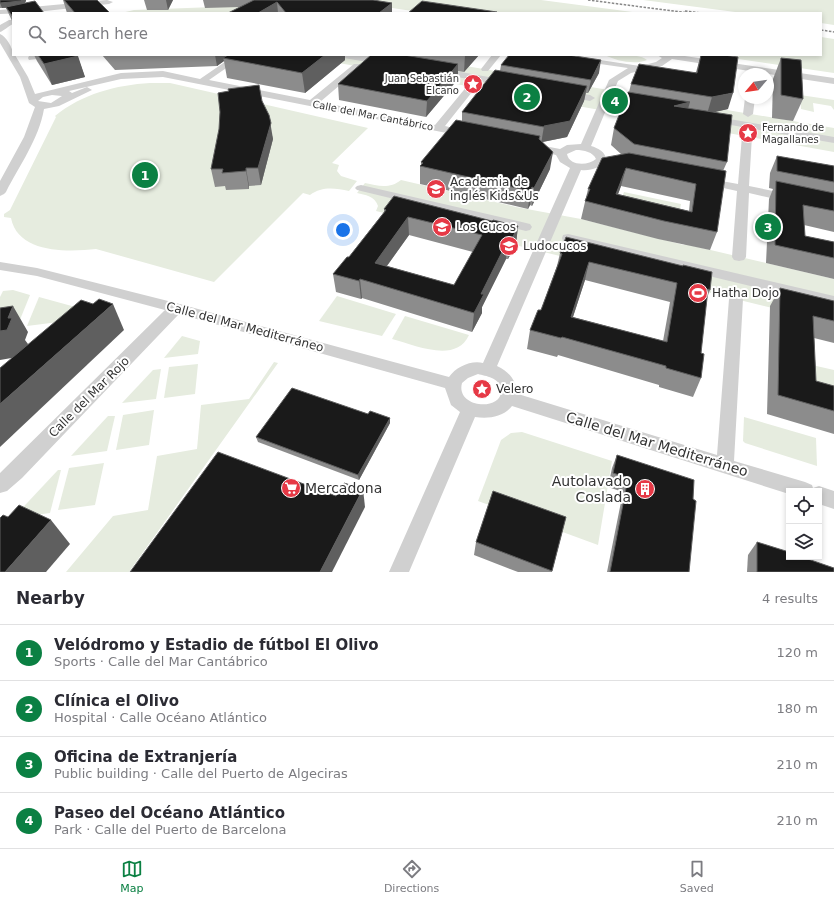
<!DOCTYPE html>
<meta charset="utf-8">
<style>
body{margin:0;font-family:"DejaVu Sans",sans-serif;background:#f2f2f3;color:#2b2b33}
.controls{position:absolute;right:12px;bottom:12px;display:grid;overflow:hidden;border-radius:0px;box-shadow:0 2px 6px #0003}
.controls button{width:36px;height:36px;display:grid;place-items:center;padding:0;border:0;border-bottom:1px solid #e1e1e2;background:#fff;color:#2b2b33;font:20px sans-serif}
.compass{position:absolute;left:738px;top:68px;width:36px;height:36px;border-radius:50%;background:#fff;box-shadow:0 2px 6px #0003;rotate:241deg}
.you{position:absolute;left:343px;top:230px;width:14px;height:14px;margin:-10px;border:3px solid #fff;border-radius:50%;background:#1a73e8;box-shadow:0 0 0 6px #1a73e833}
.badge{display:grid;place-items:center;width:26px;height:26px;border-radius:50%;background:#0b8043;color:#fff;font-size:13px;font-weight:700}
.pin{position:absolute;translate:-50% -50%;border:2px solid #fff;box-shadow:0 1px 4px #0006}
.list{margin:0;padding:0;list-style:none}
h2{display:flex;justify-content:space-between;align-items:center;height:52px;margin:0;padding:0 16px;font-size:17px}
h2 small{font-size:13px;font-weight:400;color:#7c7c81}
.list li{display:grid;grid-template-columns:26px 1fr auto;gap:12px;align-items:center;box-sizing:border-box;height:56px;padding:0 16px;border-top:1px solid #e1e1e2}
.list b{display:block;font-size:15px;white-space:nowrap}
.list p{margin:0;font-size:13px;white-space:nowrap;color:#7c7c81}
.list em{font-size:13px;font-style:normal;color:#7c7c81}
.icon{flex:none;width:22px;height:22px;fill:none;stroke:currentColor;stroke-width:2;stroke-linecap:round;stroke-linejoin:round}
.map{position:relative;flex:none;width:834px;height:572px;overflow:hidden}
.search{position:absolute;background:#fff;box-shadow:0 2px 6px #0003;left:12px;right:12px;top:12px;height:44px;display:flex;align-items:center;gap:10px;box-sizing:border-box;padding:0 14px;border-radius:0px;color:#7c7c81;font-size:15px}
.sheet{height:276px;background:#fff}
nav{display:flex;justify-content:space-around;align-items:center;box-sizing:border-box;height:56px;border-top:1px solid #e1e1e2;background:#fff;font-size:11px;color:#7c7c81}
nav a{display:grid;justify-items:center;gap:2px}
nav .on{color:#0b8043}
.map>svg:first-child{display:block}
.green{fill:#e6ecdf}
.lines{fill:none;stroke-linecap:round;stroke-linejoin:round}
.street{fill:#d0d0d0;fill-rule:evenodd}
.rail{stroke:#888;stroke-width:1.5;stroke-dasharray:2.5 1.5;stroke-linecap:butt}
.wall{fill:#8c8c8c;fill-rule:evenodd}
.shaded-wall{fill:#5f5f5f}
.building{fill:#1a1a1a;stroke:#5f5f5f;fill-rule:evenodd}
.labels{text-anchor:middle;stroke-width:4;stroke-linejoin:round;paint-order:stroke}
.far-poi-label{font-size:10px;fill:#333;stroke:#fff;text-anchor:end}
.far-street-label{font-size:10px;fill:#333;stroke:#fff}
.poi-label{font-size:12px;fill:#333;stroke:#fff;text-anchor:start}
.street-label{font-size:12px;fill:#333;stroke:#fff}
.near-street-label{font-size:14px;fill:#333;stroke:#fff}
.near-poi-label{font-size:14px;fill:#333;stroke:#fff;text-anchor:end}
</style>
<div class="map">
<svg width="834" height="572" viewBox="0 0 834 572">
<rect width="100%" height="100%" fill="#fff"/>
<g class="green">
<path d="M338,0H541L640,13H426Z"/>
<path d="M643,0H834V25L821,23V13H743Z"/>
<path d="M240,6L262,13H121L134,10Z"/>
<path d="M821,37L834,39V73L711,55H821Z"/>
<path d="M294,55H401L834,128V152Z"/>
<path d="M605,55C616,55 639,53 647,60C635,65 616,61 605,55Z"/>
<path d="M150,83H170L368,128L332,163L339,165L337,171L341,176L357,181L349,191C335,188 322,186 310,195L303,193L214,282L96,249C69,252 18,254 11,218L4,217V214L10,210L56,117L55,116C82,94 116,85 150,83Z"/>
<path d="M800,95L834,100V110L831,106L813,103L814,112L801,109Z"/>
<path d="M401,180L516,207L581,219L684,245L685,244L834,279V323L376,211L378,206C375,196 365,195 357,193L365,183C378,186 390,189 401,180Z"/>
<path d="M624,192L681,204L678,220L621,200Z"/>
<path d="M13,290L30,295L17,327L0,329V297L3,291Z"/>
<path d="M337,296L396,314L382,336L319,321Z"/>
<path d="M39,297L90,311L82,319L27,326Z"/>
<path d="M405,316L469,335C456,364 415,345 392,339Z"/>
<path d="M182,336L200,341L198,354L164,358Z"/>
<path d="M274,362L278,363L129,572H66L113,516L148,510L157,456L197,449L201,405L249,399Z"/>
<path d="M198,364L195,394L164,398L169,367Z"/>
<path d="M812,365L834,370V401L814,395Z"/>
<path d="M161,369L156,399L122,403L153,370Z"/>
<path d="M154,410L149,445L116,450L123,415Z"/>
<path d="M108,416H115L107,451L71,456Z"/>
<path d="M744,417L816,438L817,466L745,443L743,441Z"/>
<path d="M522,432L612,461L598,545L478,501L501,440L511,433Z"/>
<path d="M104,463L95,505L58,510L69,468Z"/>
<path d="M58,470H61L50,513L13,518Z"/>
</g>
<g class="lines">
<g class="street">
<path d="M107,0L113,2L109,4L27,13L0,14V10Z"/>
<path d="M9,20H13V24C8,26 4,31 0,32V25Z"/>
<path d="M0,34C6,36 13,48 13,55H15L28,77L35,94L121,73L163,71L200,79L235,55H245L209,80L310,100L354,64H360L361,66L360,68L320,102L435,125L468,85L471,84L476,87L445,126L471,132L472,134L467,137L163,77L121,79L69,91L72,93L87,87L92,90L59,106L44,109C39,139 19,166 6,192L4,194L0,196V181L24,137L35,107L29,103L20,77L0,43ZM52,95L62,96L51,103L38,101L43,97Z"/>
<path d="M34,55H49L45,58L29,60L28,58L29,56Z"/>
<path d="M340,55C352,55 381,54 389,62L385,65L344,58Z"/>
<path d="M492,55H501L488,71H482L481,69Z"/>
<path d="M657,55H678L834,78V84L672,59L662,66L631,73L618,81L591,146C598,148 606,152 606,160C600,168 591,171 581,170L497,366C510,372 516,381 518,394L717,455L729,299L731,296L736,294L741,296L743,299L734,461L805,482L812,485L813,488L819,486L834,491V509L819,504V491H789V494L512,406C503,417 489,419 475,417L409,572H389L460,412L451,405L445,388L179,314L22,478L7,491L0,493V473L165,310L37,276L0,270V262L37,268L176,303L449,377C456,367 471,360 483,363L570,168L560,162L556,155L530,149L529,147L534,144L560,149L567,145L581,144L609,80L628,68L600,64L599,62L600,60L640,66L656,62L662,58ZM576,150C584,150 593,152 596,159C588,166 569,166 567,154ZM478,374C486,376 499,378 501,388C505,412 455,409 462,383L468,378Z"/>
<path d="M439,68L505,80L510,83L505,86L436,73L435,71Z"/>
<path d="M567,91L590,95L595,98L590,101L564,96L562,94L564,92Z"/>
<path d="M745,98H755L753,114L748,117L743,114Z"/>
<path d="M712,116L834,137V143L708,121L707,119L708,117Z"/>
<path d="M747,133L752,136L749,186L793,195L795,198L793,201L789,202L749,193L746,257L744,260L739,261L734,260L732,257L737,191L701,183L699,181L701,179L705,178L738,184L742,136Z"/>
<path d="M361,185L526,223L530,224L532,227L530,230L526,231L357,190L355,188L357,186Z"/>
<path d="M568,234L834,296V306L563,241L562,238L563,235Z"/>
</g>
<g class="rail">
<path d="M588,0L689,13"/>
<path d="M685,11L702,13"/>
<path d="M821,30L834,32"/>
</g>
</g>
<g class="wall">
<path d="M0,0L26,1L24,3L13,13V23L6,8H0Z"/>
<path d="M63,0H97L110,13H67Z"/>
<path d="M144,0H173L168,10H147Z"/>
<path d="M203,0H373L392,3V13H228L240,7L205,8Z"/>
<path d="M34,55H77L85,77L52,85L37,61Z"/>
<path d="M102,55H345V60L305,93L227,78L224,61L217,66L115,70Z"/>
<path d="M371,55H479L464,72L458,71V79L426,117L339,100L338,84Z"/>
<path d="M701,55L728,109L713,112L727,162L723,171L717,232L710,250L658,239L581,219L588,189L621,154L611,145L614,128L629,92L631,84L696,72ZM621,186L690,201L689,211L618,194Z"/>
<path d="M781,58L803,99L793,121L772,118L773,79Z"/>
<path d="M501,65L599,73L588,93H586L584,101L567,137L543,142L550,169L532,206L530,205L528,209L420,184V166L421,165V162L462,121V112L500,71Z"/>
<path d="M262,101L273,139L261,185L249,186V189L226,190L225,186L215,187L211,169Z"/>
<path d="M777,156L834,166V232L804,225L805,236L834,242V279L766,263L769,199L773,189L769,188L770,173Z"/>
<path d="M384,209L492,221L518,226L516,244L508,259H506L482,307V313L472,332L362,298L361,299L336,292L333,274L349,257L384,212ZM409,235L473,252L454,285L387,266Z"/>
<path d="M560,253L710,290L707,298L701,353V378L693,397L659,387V385L558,355L557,357L527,349L530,330L541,310L557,266ZM585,280L670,302L663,341L573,317Z"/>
<path d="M780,288L834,301V343L814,338L816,381L834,386V434L767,414L770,306Z"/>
<path d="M368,414L390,418V423L359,480L258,442L256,437Z"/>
<path d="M617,455L693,499L689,572H607L623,492L608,487L612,468Z"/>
<path d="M566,517L552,572H518L474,555L476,542Z"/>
<path d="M757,542L834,572H747L748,555Z"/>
</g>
<g class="shaded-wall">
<path d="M22,0H26V1L23,6L2,8L0,3Z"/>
<path d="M166,0H173L168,10Z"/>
<path d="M277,2L278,13H258Z"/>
<path d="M392,3V13H379Z"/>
<path d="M215,55H231L223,58L224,61L217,66Z"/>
<path d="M325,55H345V60L305,93L302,73Z"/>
<path d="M465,55H479L464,72Z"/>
<path d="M78,56L85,77L52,85L44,64Z"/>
<path d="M601,60L599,73L588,93L591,80Z"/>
<path d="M458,64V79L426,117L427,101Z"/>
<path d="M587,86L584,101L567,137L542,142L541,144L544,126Z"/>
<path d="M733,93L728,109L707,114L712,97Z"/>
<path d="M690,102L685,119L674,106Z"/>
<path d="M269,115L273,139L261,185L258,168Z"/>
<path d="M553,152L550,169L532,206L534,188Z"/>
<path d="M246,168L249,186V189L246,171Z"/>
<path d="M626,168L621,186L613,208L616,194Z"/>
<path d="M532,187L530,205L528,209L530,191Z"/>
<path d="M408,217L409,235L376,281L375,263Z"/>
<path d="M518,226L516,244L508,259L511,241Z"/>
<path d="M508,240L506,259L482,307V313L472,332L474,313L481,294Z"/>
<path d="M589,262L585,280L567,335L571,317Z"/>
<path d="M360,279L362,298L361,299L359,281Z"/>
<path d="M113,304L124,330L0,447V404Z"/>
<path d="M13,306L28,332L25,340L28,344L23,356L0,360V331L8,318Z"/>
<path d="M390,418V423L359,480L358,475Z"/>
<path d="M363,489L365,507L332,572H320Z"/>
<path d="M51,520L70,544L46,572H5Z"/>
</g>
<g class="building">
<path d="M0,0H22L21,1L0,3Z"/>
<path d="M64,0H97L110,13H75Z"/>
<path d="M254,0H373L392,3L379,13H286L277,2L258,13H228Z"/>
<path d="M35,1L44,13H13V17L6,7Z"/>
<path d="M422,1L497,12L495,13H408Z"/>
<path d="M38,55H77L78,56L44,64Z"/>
<path d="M228,55H325L302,73L223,58Z"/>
<path d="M371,55H404L458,64L427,101L338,84Z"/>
<path d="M509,55H568L601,60L591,80L501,65Z"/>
<path d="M701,55H724L738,57L733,93L712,97L631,84L639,64L697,73Z"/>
<path d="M781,58L801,60L803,99L781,95Z"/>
<path d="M495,70L587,86L570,121L544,126V127L462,112Z"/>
<path d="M259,85L262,101L269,115L271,123L258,168H246V171L222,173L223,169H211L219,129L220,112L218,93L229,91L228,89Z"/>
<path d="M628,92L690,102L674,106L732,115L727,162L634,144L614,128Z"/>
<path d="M456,120L540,136L539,139L553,152L534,188L532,187L530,191L420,166L423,163L421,162Z"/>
<path d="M629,153L726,171L717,232L664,221L585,201L590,189H588L602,158ZM626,168L696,184L692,212L616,194Z"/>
<path d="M777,156L834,166V182L777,171Z"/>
<path d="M776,181L834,193V211L803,205L805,236L834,242V258L775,245Z"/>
<path d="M394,196L492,221L493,220L518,226L511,241L508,240L481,294H484L474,313L360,279L359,281L333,274L347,257H349L386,210L384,209ZM408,217L482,235L454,285L375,263Z"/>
<path d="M566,237L683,266V265L712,272L710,290L708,289L701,353L704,354L701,378L666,368V366L562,337L561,338L530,330L538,310H541L562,254L560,253ZM589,262L677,283L667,342L571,317Z"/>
<path d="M780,288L834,301V321L813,316L816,381L834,386V411L778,395Z"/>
<path d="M99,299L113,304L0,404V368L81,300L93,304Z"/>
<path d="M13,306L8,318H12L7,330L0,331V308Z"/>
<path d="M292,388L368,414L370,411L390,418L358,475L256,437Z"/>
<path d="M218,452L336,496L344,483L363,489L320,572H130Z"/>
<path d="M617,455L694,480L693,499L696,501L689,572H610L628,478L613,473Z"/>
<path d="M493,491L566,517L552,571L476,542Z"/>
<path d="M19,505L51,520L5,572H0V518L3,515L8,517Z"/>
<path d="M757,542L789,552V557H802L834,568V572H757Z"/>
</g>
<defs>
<symbol id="sight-disc" viewBox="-11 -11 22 22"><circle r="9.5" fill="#e63946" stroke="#fff"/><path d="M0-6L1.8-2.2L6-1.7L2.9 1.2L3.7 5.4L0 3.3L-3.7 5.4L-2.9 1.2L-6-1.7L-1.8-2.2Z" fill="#fff"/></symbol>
<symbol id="school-disc" viewBox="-11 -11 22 22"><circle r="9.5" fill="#e63946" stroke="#fff"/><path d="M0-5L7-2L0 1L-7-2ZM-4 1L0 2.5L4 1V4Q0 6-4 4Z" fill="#fff"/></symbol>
<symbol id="stadium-disc" viewBox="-11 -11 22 22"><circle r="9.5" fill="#e63946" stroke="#fff"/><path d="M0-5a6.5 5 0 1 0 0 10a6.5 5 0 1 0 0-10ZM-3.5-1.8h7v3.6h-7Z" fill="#fff"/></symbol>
<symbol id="supermarket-disc" viewBox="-11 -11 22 22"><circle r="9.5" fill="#e63946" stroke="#fff"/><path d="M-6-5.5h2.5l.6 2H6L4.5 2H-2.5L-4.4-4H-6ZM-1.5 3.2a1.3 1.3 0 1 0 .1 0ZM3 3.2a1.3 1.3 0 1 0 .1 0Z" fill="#fff"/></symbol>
<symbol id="building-disc" viewBox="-11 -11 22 22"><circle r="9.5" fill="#e63946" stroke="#fff"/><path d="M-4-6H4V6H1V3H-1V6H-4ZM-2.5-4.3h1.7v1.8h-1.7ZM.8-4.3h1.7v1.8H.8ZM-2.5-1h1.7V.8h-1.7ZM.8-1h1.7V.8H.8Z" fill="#fff"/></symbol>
</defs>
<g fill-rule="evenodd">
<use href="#sight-disc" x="462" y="73" width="22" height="22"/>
<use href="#sight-disc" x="737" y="122" width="22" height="22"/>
<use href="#school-disc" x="425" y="178" width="22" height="22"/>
<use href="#school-disc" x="431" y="216" width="22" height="22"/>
<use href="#school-disc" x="498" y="235" width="22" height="22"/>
<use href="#stadium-disc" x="687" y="282" width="22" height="22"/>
<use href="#sight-disc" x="471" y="378" width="22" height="22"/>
<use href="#supermarket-disc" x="280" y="477" width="22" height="22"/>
<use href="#building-disc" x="634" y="478" width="22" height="22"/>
</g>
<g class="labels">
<g class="far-poi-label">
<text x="459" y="82">Juan Sebastián<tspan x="459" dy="12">Elcano</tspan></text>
<text x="762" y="131" text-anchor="start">Fernando de<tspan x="762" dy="12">Magallanes</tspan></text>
</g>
<g class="far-street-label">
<text transform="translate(373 115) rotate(11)" y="4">Calle del Mar Cantábrico</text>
</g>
<g class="poi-label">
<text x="450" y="186">Academia de<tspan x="450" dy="14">inglés Kids&amp;Us</tspan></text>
<text x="456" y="231">Los Cucos</text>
<text x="523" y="250">Ludocucos</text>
<text x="712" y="297">Hatha Dojo</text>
<text x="496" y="393">Velero</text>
</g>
<g class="street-label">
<text transform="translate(245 327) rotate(15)" y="4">Calle del Mar Mediterráneo</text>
<text transform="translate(89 397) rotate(-45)" y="4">Calle del Mar Rojo</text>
</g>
<g class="near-street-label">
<text transform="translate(657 444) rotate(17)" y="5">Calle del Mar Mediterráneo</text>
</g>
<g class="near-poi-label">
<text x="631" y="486">Autolavado<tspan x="631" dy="16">Coslada</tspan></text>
<text x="305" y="493" text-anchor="start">Mercadona</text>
</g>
</g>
</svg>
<div class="controls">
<button><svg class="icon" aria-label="locate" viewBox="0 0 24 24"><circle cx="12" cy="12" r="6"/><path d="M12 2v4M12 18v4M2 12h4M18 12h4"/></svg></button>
<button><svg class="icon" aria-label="layers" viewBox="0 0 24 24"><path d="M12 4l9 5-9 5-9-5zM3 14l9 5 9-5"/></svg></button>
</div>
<svg class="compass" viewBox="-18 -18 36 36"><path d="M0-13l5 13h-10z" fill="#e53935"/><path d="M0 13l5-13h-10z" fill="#7c7c81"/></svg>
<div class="you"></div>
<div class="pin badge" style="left:145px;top:175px">1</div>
<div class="pin badge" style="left:527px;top:97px">2</div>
<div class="pin badge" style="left:768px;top:227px">3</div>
<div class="pin badge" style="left:615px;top:101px">4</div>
<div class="search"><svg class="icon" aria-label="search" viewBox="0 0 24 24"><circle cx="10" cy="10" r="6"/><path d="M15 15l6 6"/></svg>Search here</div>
</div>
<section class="sheet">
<h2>Nearby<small>4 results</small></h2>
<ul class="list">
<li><span class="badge">1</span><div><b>Velódromo y Estadio de fútbol El Olivo</b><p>Sports · Calle del Mar Cantábrico</p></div><em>120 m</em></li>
<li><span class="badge">2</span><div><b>Clínica el Olivo</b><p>Hospital · Calle Océano Atlántico</p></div><em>180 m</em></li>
<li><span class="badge">3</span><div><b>Oficina de Extranjería</b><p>Public building · Calle del Puerto de Algeciras</p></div><em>210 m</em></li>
<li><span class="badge">4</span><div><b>Paseo del Océano Atlántico</b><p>Park · Calle del Puerto de Barcelona</p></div><em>210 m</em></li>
</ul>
</section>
<nav>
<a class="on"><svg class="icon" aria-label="map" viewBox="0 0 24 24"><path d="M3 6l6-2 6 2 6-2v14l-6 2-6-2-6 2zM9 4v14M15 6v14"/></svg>Map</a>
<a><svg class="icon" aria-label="directions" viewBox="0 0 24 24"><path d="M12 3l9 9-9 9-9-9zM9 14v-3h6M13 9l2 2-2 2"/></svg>Directions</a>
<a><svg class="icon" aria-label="saved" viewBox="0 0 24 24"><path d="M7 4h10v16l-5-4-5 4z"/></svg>Saved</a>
</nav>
